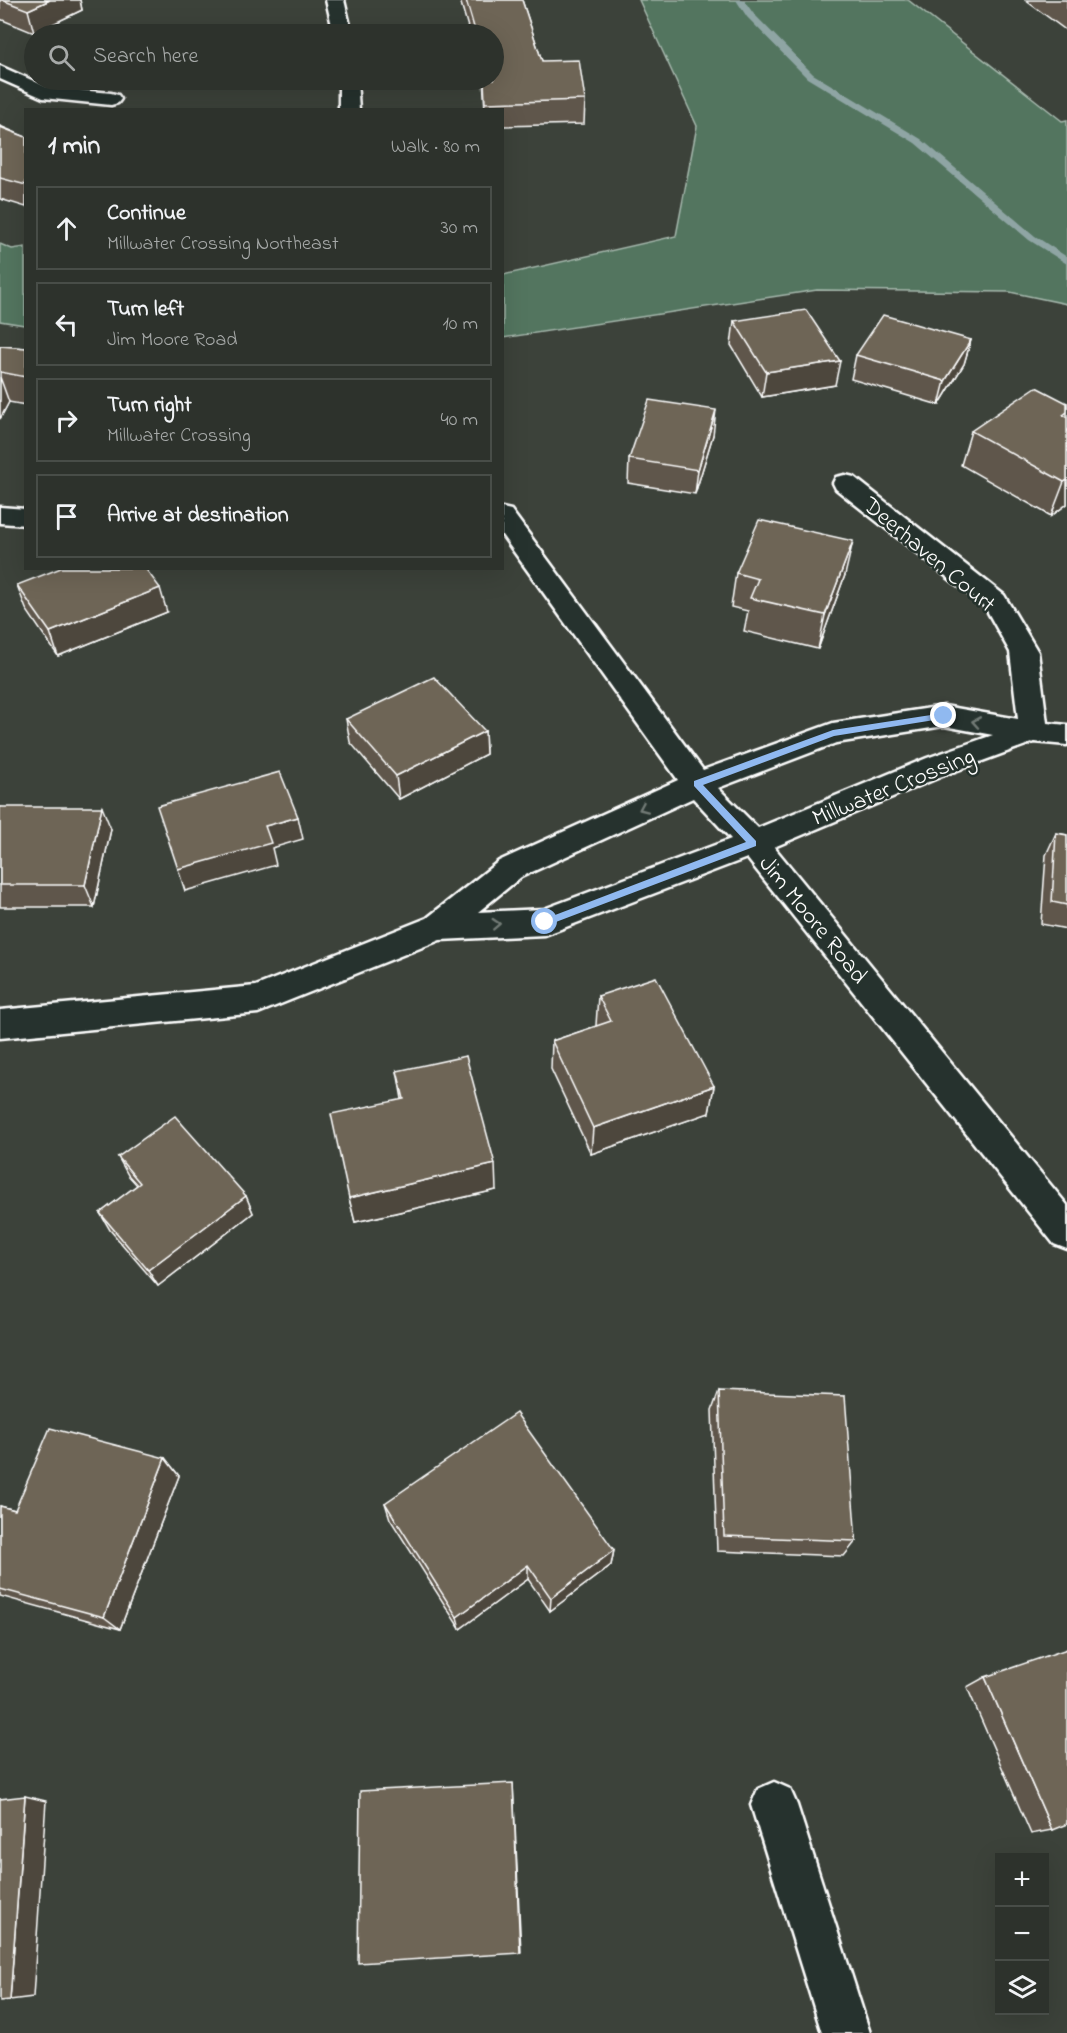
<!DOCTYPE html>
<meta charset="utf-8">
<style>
body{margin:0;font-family:"Indie Flower",sans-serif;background:#393e38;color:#f1f3f6}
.controls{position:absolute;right:18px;bottom:18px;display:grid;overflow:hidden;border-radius:0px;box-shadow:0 6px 24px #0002}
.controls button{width:54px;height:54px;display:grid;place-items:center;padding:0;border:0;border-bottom:2px solid #484d48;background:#2d322c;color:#f1f3f6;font:30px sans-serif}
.stop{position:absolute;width:18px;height:18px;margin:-14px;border:4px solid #90b9f0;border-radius:50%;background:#fff}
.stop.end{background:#90b9f0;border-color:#fff;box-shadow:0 2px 6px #0008}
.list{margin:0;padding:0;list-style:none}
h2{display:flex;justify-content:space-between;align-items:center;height:78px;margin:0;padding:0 24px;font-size:26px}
h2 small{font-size:20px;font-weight:400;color:#a7aaa9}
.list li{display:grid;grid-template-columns:39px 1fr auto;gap:18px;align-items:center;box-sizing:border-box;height:84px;margin:0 12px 12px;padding:0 12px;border:2px solid #484d48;border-radius:0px}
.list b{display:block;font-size:22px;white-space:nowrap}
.list p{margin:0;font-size:20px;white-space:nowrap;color:#a7aaa9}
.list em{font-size:20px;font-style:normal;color:#a7aaa9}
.icon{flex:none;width:33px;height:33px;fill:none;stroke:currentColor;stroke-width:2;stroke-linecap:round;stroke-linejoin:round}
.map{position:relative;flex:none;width:1067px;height:2033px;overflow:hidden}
.search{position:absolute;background:#2d322c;box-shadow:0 6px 24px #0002;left:24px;top:24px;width:480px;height:66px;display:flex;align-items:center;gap:15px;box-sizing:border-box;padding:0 21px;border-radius:33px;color:#a7aaa9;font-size:22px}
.panel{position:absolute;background:#2d322c;box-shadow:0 6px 24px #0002;left:24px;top:108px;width:480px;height:462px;border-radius:0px}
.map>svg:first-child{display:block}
.green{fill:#52745f;stroke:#a8baaf;stroke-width:1.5}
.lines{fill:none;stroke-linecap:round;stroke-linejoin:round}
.stream{fill:#8fa5a4;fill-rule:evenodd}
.minor-casing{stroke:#fff;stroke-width:5}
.minor{fill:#26332d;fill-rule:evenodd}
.wall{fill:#5f574b;stroke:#fff;stroke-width:1.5}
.shaded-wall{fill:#4d473d;stroke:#fff;stroke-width:1.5}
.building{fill:#6e6557;stroke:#fff;stroke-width:1.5}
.oneway{stroke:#727a76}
.route{fill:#90b9f0}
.labels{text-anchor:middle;stroke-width:5;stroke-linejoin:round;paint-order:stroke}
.street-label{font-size:24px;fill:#fff;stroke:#26332d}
</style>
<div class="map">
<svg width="1067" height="2033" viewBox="0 0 1067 2033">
<rect width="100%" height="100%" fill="#3c423a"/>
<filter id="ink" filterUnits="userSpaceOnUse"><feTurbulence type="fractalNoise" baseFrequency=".0167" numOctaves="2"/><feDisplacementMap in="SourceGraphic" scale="12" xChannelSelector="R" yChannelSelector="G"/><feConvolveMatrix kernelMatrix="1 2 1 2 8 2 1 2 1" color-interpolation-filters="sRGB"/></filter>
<g filter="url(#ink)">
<g class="green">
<path d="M639,0H908L1062,121L1067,120V304L1010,292L817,290L503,338V275L676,236L697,126Z"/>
<path d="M0,244L12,249L25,247V325L0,321Z"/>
</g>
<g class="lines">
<path class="stream" d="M736,0H744L753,13L813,74L921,139L1035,236L1067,257V264L1029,240L915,143L807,78L747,17Z"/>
<defs>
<g id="minor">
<path d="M326,0H344L352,34H334Z"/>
<path d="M0,66L47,87L111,93L118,95L121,99L118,103L111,105L43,98L0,79Z"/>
<path d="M339,80H357L359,110H339Z"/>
<path d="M845,475L854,477L1004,595L1038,652L1047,723L1067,725V745L1034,742L947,774L774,847L1067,1205V1249L1054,1244L747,858L545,935L440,940L258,1013L0,1038V1010L256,986L427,918L499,861L678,780L502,535V508L511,510L703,770L833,723L944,706L1018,719L1010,652L985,607L836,489L833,483L836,477ZM944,726L993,735L927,758L758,828L718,788L836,743ZM693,798L731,839L544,909L478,912L521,877Z"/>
<path d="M0,507L26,509V525L0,523Z"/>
<path d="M774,1782L790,1789L797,1805L870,2033H822L751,1805L758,1789Z"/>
</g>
</defs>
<use href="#minor" class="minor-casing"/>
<use href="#minor" class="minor"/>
</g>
<g class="wall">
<path d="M0,0H80L82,10L34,33L0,19Z"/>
<path d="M460,0H522L542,61L585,100L584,124L502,126V110H485L483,80H494V34H470Z"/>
<path d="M1025,0H1067V31Z"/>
<path d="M0,126L26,137V207L0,199Z"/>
<path d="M734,321L835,385L762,397L731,345Z"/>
<path d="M971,340L964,364L939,405L851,379L856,355Z"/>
<path d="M0,346L26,348V405L9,402L0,419Z"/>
<path d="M1067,403V504L1051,516L961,465L971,431Z"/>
<path d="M713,435L695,494L628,483L629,459Z"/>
<path d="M736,573L845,575L818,649L744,631L748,611L731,607Z"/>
<path d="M17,585L167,612L58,656L26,609Z"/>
<path d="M346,719L485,731L486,754L399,799L350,742Z"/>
<path d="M0,807L111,829L94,907H0Z"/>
<path d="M1056,833L1067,835V929L1041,924L1046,855Z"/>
<path d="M598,996L714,1086L709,1113L591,1154L551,1069L552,1041L597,1026L596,1025Z"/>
<path d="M397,1071L496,1190L355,1222L349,1198L402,1099Z"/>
<path d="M118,1157L246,1196L253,1213L158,1286L110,1230L100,1213L137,1185L128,1175Z"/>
<path d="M719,1391L856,1541L844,1556L717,1551L712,1410Z"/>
<path d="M165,1458L179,1476L120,1629L0,1596V1506L15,1510Z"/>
<path d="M385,1503L614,1550L611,1565L550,1611L528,1579L460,1629L390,1519Z"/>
<path d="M985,1677L1052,1830L1031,1834L967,1687Z"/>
</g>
<g class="shaded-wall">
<path d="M50,0H80L82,10L34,33L28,10Z"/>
<path d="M971,340L964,364L939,405L945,381Z"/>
<path d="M840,361L835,385L762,397L766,372Z"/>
<path d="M0,377L9,402L0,419Z"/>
<path d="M716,410L713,435L695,494L698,470Z"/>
<path d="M1067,480V504L1051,516L1064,482Z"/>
<path d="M853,541L845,575L818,649L825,615Z"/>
<path d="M160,588L167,612L58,656L50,632Z"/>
<path d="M485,731L486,754L399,799L396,776Z"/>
<path d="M102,807L111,829L94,907L85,885Z"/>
<path d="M298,817L303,839L272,848L276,865L185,891L178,869L265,826Z"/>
<path d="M714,1086L709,1113L591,1154L593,1128Z"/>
<path d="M495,1164L496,1190L355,1222L349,1198Z"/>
<path d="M246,1196L253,1213L158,1286L148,1270Z"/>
<path d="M165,1458L179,1476L120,1629L104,1617Z"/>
<path d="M614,1550L611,1565L550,1611L551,1598Z"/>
<path d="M528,1565V1579L460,1629L457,1617Z"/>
<path d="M513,1783L521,1952L520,1953Z"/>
<path d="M25,1796L46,1801L33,1997L10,2000Z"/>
</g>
<g class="building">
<path d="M2,0H50L28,10Z"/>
<path d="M466,0H522L542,61L579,60L585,100L485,103L484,80H494V34H476Z"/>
<path d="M0,127L26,137V185L0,178Z"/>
<path d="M806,310L840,361L766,372L734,321Z"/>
<path d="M883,315L971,340L945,381L856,355Z"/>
<path d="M0,346L26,348V377L0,372Z"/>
<path d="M1036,387L1067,403V412L1063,415L1067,417V480L1064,482L971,431Z"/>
<path d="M649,400L716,410L698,470L629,459Z"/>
<path d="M759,520L853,541L825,615L750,598L758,579L736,573Z"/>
<path d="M61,568H145L160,588L50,632L17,585Z"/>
<path d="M434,677L485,731L396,776L346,719Z"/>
<path d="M280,772L298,817L265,826L271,843L178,869L157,806Z"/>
<path d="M0,807H102L85,885H0Z"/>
<path d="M1056,833L1067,835V905L1052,902Z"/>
<path d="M656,977L714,1086L593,1128L552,1041L611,1021L598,996Z"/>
<path d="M466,1056L495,1164L349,1198L331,1114L404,1099L397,1071Z"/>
<path d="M175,1116L246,1196L148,1270L100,1213L140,1183L118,1157Z"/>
<path d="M719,1391L845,1396L856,1541L724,1536Z"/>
<path d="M516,1413L614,1550L551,1598L528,1565L457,1617L385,1503Z"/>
<path d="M50,1428L165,1458L104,1617L0,1589V1506L15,1510Z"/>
<path d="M1067,1649V1824L1052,1830L985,1677Z"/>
<path d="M513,1783L520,1953L358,1963L360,1791Z"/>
<path d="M25,1796L10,2000L0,2001V1799Z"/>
</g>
<defs><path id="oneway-chevron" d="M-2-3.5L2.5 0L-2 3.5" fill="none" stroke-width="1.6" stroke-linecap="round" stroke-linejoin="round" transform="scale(1.5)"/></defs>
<g class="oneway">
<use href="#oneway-chevron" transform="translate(976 722) rotate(-170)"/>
<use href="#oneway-chevron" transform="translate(643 808) rotate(156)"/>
<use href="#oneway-chevron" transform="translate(496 924) rotate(-3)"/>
</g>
</g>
<path class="route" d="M944,713L947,714V718L834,736L703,785L756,841V846L548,925H542V920L746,842L694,786V781L833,730Z"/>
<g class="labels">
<g class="street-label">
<text transform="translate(930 554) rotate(40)" y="8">Deerhaven Court</text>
<text transform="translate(893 786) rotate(-22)" y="8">Millwater Crossing</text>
<text transform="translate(814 919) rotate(51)" y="8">Jim Moore Road</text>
</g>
</g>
</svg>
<div class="controls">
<button>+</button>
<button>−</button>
<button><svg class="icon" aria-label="layers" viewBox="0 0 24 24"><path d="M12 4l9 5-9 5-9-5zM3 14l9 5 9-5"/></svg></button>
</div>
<div class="stop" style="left:545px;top:922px"></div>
<div class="stop end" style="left:944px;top:716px"></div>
<div class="search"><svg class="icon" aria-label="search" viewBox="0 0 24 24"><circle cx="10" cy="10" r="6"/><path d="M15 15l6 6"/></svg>Search here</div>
<section class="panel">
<h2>1 min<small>Walk · 80 m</small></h2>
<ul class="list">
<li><svg class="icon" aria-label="ahead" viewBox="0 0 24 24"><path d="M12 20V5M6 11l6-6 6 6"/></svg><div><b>Continue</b><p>Millwater Crossing Northeast</p></div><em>30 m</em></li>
<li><svg class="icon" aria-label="left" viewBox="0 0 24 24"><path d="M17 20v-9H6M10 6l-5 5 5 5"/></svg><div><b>Turn left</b><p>Jim Moore Road</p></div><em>10 m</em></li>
<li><svg class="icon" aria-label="right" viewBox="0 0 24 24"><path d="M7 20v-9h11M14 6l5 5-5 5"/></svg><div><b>Turn right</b><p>Millwater Crossing</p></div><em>40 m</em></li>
<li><svg class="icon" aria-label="arrive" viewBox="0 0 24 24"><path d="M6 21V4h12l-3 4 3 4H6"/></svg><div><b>Arrive at destination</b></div></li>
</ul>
</section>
</div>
